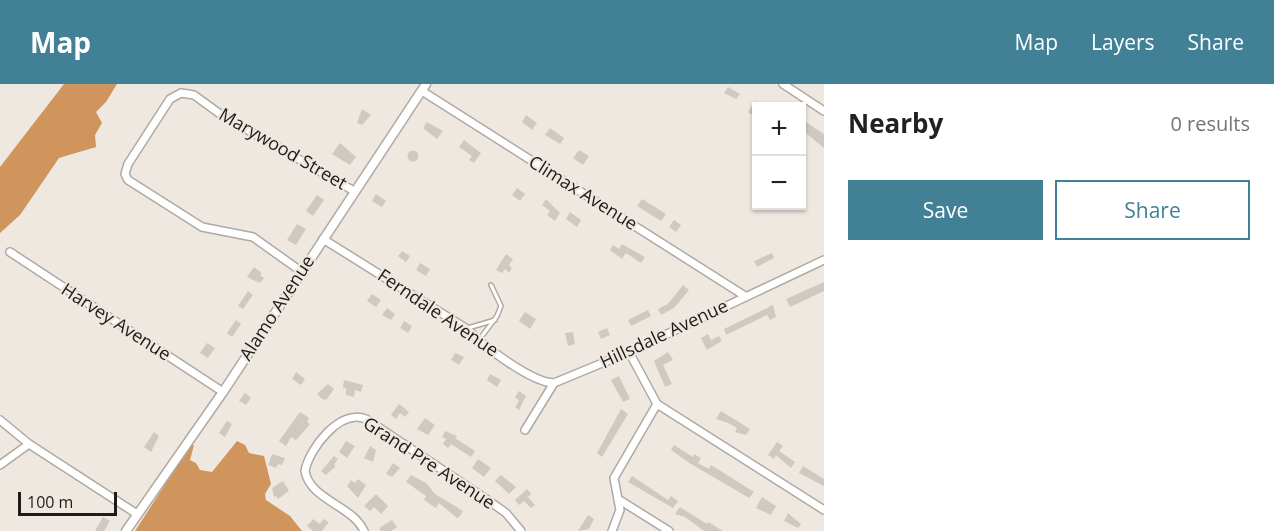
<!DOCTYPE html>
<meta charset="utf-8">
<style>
body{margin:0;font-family:"Open Sans",sans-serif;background:#f2f2f2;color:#202124}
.controls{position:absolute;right:18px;top:18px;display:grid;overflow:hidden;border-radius:0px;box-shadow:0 2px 4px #0004}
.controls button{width:54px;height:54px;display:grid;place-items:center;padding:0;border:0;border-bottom:2px solid #e0e0e0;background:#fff;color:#202124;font:30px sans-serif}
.scale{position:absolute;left:18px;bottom:15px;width:99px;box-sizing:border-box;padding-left:6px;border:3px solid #1e1c19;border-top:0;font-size:16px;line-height:21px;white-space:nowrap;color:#1e1c19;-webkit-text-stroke:4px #efe8e0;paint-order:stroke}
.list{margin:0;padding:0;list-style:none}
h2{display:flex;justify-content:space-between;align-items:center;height:78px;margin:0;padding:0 24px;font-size:26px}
h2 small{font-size:20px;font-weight:400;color:#757577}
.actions{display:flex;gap:12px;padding:18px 24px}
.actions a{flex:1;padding:14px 0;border:2px solid #428096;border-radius:0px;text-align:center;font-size:21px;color:#428096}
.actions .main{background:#428096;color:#fff}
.map{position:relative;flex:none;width:824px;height:447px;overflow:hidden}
header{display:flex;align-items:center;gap:36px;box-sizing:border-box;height:84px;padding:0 30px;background:#428096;color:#fff}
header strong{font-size:28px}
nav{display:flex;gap:33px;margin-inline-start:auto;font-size:21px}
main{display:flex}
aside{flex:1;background:#fff}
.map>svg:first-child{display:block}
.forest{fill:#cf955c}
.building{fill:#d0c9c2}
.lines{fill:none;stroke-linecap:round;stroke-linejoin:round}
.service-casing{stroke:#b0a9a2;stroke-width:6}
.minor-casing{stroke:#b0a9a2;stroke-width:10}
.tertiary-casing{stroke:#b0a9a2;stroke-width:11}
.service{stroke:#fff;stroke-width:3}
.minor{stroke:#fff;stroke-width:7}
.tertiary{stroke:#fff;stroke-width:8}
.labels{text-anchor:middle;stroke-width:4.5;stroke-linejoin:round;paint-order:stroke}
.street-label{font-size:18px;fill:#1e1c19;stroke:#efe8e0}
</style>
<header>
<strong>Map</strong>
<nav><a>Map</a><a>Layers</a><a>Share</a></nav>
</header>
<main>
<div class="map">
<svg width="824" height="447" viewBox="0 0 824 447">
<rect width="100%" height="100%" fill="#efe8e0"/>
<g class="forest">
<path d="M64,0H117L106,18L96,28L102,39L95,51L96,63L59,74L20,131L0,149V83Z"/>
<path d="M237,357L245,361L249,369L264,372L271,400L265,410L266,416L290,432L302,447H135L190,362L194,361L190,376L196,379L200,386L212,388Z"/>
</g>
<g class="building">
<path d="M728,3L740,10L736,15L724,9Z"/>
<path d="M756,16V34L748,28Z"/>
<path d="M362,25L371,31L362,41L357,39Z"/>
<path d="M526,31L537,39L532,46L522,38Z"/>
<path d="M427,38L443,47L437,55L423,44Z"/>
<path d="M806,38L824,50V64L801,45Z"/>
<path d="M550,44L564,54L560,60L545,51Z"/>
<path d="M464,56L481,69L474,79L469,76L472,72L459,63Z"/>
<path d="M340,59L356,73L350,81L332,70Z"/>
<path d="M579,66L589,72L583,81L573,74Z"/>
<circle cx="413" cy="72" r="5.5"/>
<path d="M517,104L525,110L520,117L512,111Z"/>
<path d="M376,110L386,117L382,123L372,117Z"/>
<path d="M317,111L324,116L313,132L306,127Z"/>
<path d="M546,115L560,129L555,137L547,131L550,127L542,121Z"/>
<path d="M642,115L666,130L661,137L637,122Z"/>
<path d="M570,128L581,136L577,143L566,135Z"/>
<path d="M674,136L681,141L676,148L669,143Z"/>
<path d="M297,140L306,145L296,161L287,156Z"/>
<path d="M622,160L645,173L641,179L626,169L622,175L610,166L613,161L619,165Z"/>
<path d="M402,167L410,172L406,178L398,172Z"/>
<path d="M772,169L774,174L757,183L754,177Z"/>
<path d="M506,170L513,175L509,181L512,184L509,189L505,185L502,189L496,186Z"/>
<path d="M420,179L430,185L426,192L416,186Z"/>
<path d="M254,183L262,189L260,191L264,194L260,199L247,193Z"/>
<path d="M824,198V207L790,223L786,215Z"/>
<path d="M683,201L689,206L674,224L661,231L658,225L668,220Z"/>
<path d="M248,207L253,211L243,225L238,222Z"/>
<path d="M372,210L381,216L376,223L367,217Z"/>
<path d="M773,221L776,233L770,236L767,231L726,251L724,245Z"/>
<path d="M387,224L395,230L391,236L382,231Z"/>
<path d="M648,226L651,232L631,242L628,236Z"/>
<path d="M525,228L536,235L530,245L519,237Z"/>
<path d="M236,236L241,240L232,253L227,249Z"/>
<path d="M404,237L412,242L408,249L400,244Z"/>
<path d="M607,244L610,251L601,255L598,248Z"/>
<path d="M573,248L575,260L568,262L565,249Z"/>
<path d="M708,250L711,256L719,252L722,257L707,266L701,254Z"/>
<path d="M207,259L215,264L208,274L200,269Z"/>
<path d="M668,268L673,276L663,281L672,300L665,303L654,277Z"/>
<path d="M455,269L464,273L459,281L451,276Z"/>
<path d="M296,288L305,295L301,301L292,295Z"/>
<path d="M490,290L501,296L497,303L487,296Z"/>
<path d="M619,292L630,315L623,318L611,296Z"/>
<path d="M344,296L363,301L361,308L355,306L354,313L346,311V304H343Z"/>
<path d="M328,300L334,305L326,316L322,315L317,310Z"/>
<path d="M519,307L526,312L519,326L515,323L519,317L515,313Z"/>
<path d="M245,309L251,314L246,321L239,317Z"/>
<path d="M399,320L409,328L405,333L400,329L396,335L391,331Z"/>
<path d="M621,325L628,330L602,373L597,369Z"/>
<path d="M721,327L750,345L746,351L735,348L737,344L728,339L716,335Z"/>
<path d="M300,328L309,334L307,338L310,340L296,356L291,353L286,362L279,357Z"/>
<path d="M425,334L435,341L428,351L417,345Z"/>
<path d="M227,337L232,340L225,353L219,349Z"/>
<path d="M445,347L457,352L455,354L475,367L471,373L451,360L448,364L443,360L446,355L442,353Z"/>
<path d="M154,348L159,352L151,368L144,363Z"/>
<path d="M346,357L355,362L347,374L339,368Z"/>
<path d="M777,358L783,362L779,367L795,378L791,384L776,371L774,375L768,371Z"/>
<path d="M674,361L693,373L694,370L701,374L698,379L709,385L711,381L754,408L749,414L691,380L671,366Z"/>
<path d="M370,362L376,366L373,378L364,374Z"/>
<path d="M272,370L285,374L282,381L278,380L276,384L268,381Z"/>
<path d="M334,372L338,375L334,381L336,382L326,391L321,387Z"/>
<path d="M478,375L491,384L484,393L472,384Z"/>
<path d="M393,379L400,384L392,393L386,390Z"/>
<path d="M803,382L824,395V402L799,389Z"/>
<path d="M411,391L426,399L435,410L463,427L460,432L457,434L439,419L436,424L424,416L426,412L406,398Z"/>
<path d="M501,391L516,403L509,410L495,397Z"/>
<path d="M632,392L668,416L671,412L678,417L673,424L628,398Z"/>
<path d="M358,395L366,401L358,414L347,402L351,396L355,399Z"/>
<path d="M283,397L289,407L278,415L276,412L274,413L272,404Z"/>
<path d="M527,405L531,410L528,413L535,421L531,424L524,417L519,421L515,416Z"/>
<path d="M376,410L388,422L381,430L374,423L370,427L364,422Z"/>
<path d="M762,413L776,422L771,431L756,424Z"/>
<path d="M680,423L707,440L708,438L723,447H704L685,433L675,430Z"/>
<path d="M788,429L801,440L798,444L784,437Z"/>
<path d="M588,431L594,435L589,445L578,447Z"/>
<path d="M103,433L110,437L104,447H95Z"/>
<path d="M313,435L320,440L323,435L329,438L322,447H313L307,442Z"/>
<path d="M392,436L397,443L391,447H381L379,444Z"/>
</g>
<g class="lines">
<defs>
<g id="service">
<path d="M468,244L495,236"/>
<path d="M479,256L497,232L501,222L491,201"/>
</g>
<g id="minor">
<path d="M783,0L824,27"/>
<path d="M422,7L745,212"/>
<path d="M323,155L467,245C482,261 532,299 554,299"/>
<path d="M10,168L223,308"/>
<path d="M302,188L253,153L202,143L128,96L125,90L128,80L170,15L181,9L194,11L220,30L354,107"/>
<path d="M629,268L657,320L824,426"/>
<path d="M0,336L29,360L137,430"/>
<path d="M525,346L554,299L629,268L824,176"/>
<path d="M0,381L29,360"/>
<path d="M618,415L669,447"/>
<path d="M364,447C352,421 310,416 305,387C309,365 340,324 366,335L492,419L506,429L521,447"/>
<path d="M612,447L620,426L614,394L657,320"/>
</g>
<path id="tertiary" d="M126,447L223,308L426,0"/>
</defs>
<use href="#service" class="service-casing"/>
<use href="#minor" class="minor-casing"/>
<use href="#tertiary" class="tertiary-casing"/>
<use href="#service" class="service"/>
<use href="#minor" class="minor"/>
<use href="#tertiary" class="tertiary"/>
</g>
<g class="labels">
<g class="street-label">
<text transform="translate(283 65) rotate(30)" y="6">Marywood Street</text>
<text transform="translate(583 109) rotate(32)" y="6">Climax Avenue</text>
<text transform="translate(277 224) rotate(-57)" y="6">Alamo Avenue</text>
<text transform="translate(438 229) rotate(34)" y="6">Ferndale Avenue</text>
<text transform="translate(116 238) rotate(33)" y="6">Harvey Avenue</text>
<text transform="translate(664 250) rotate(-25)" y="6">Hillsdale Avenue</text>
<text transform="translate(429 379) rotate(33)" y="6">Grand Pre Avenue</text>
</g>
</g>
</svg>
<div class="controls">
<button>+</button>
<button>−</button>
</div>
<div class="scale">100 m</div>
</div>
<aside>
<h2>Nearby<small>0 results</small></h2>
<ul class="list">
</ul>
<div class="actions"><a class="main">Save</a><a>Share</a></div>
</aside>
</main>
